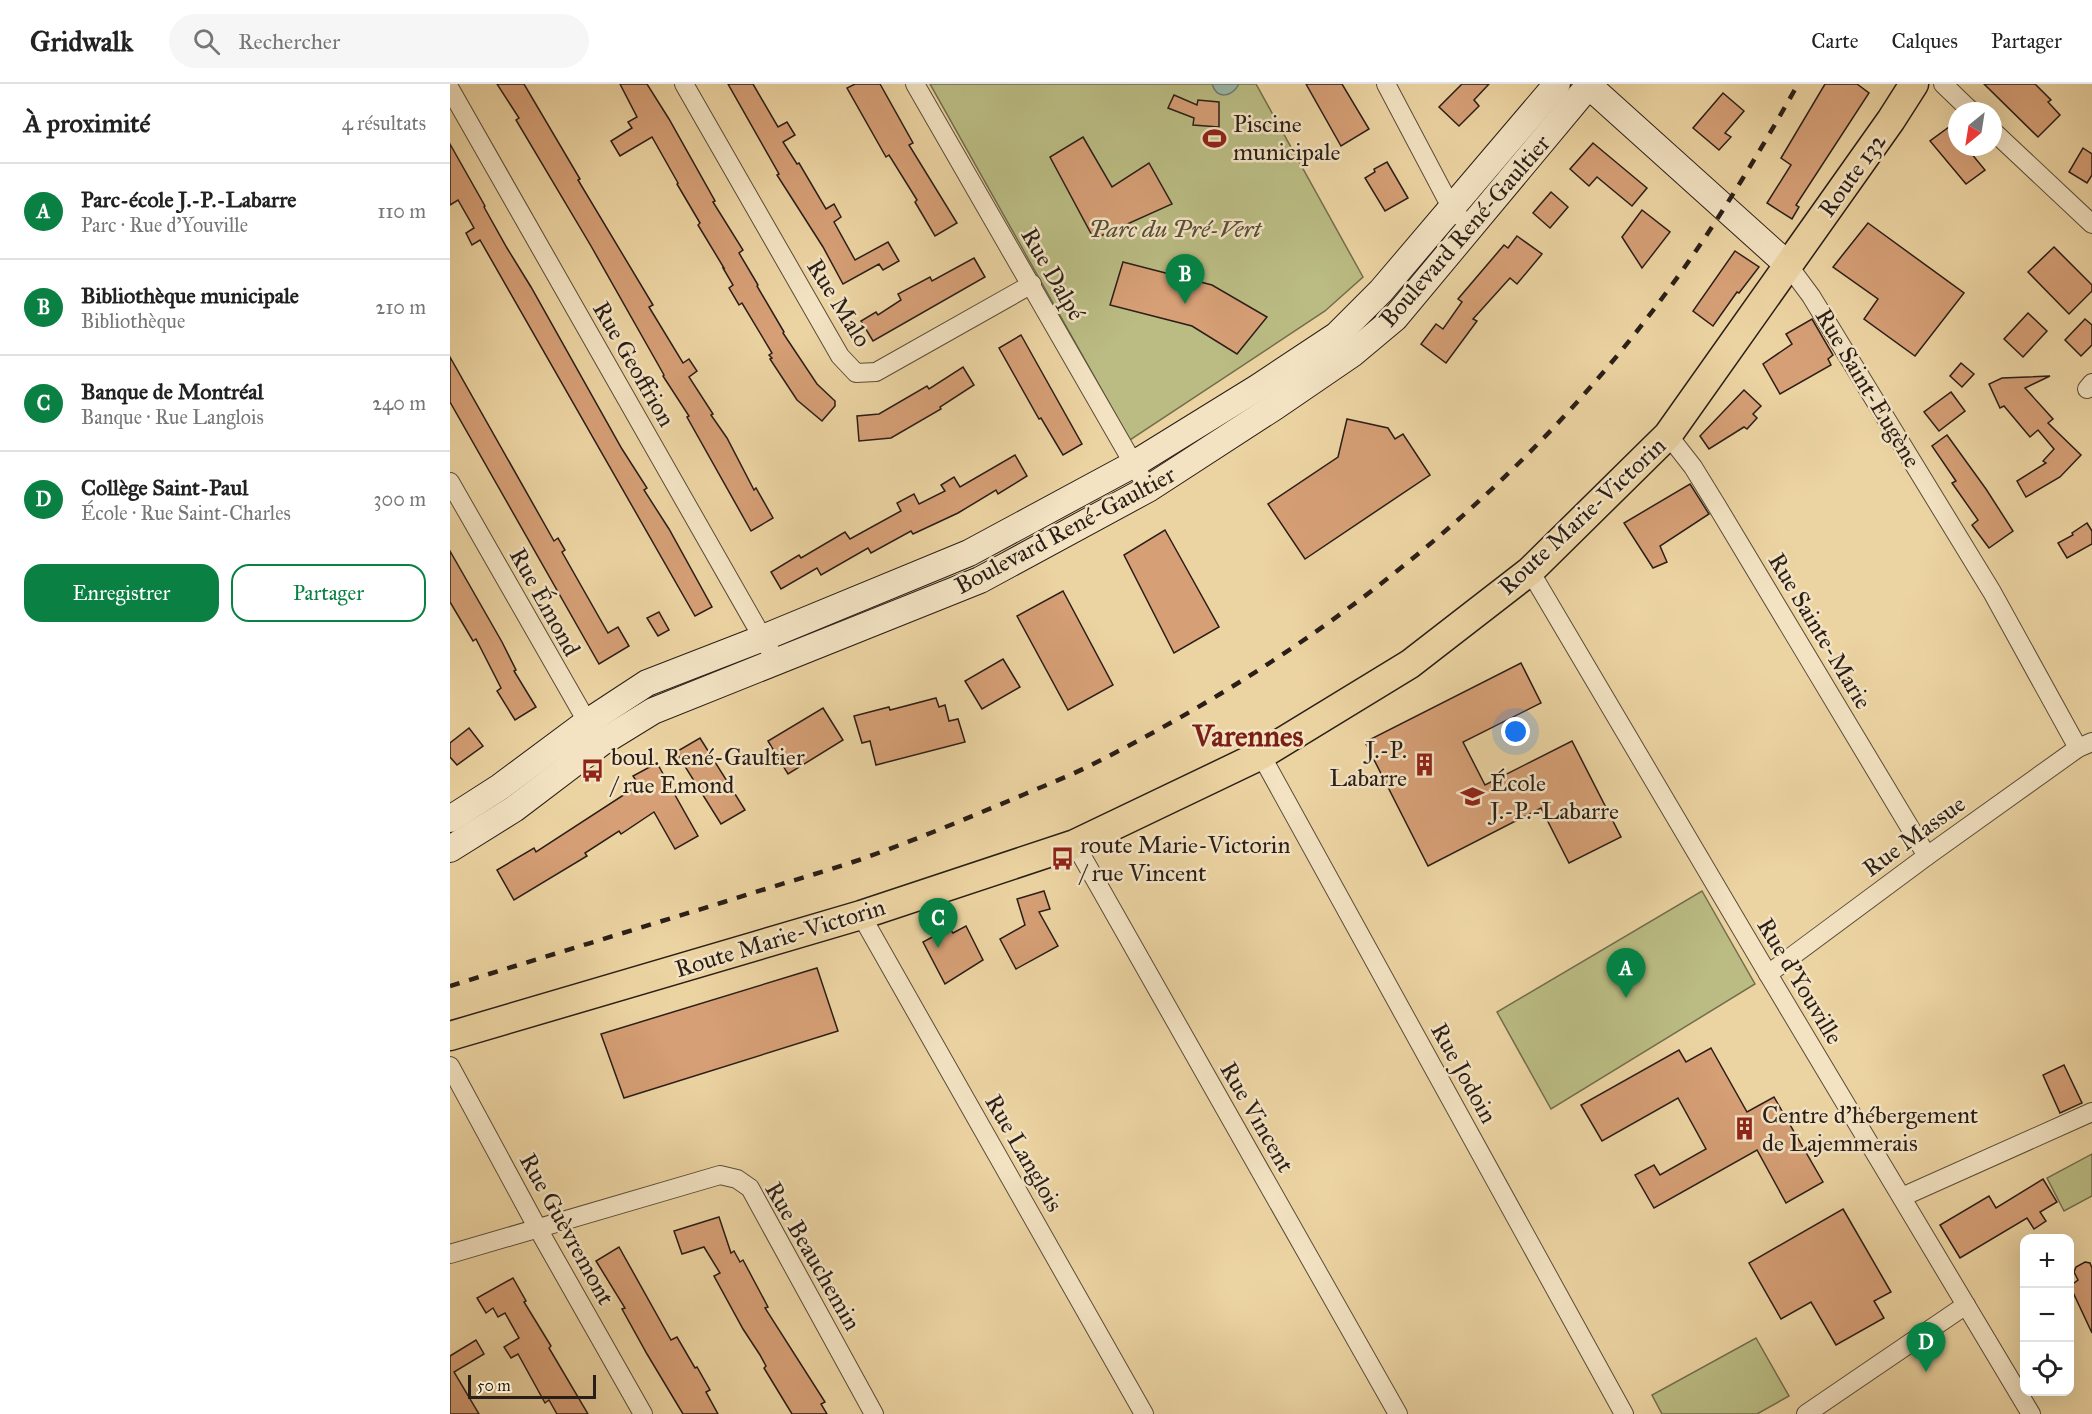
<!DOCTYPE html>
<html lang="fr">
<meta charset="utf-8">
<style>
body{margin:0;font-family:"IM FELL Great Primer",serif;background:#f6f6f6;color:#222}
.controls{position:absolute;right:18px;bottom:18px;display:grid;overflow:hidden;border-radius:12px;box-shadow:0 6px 24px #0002}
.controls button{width:54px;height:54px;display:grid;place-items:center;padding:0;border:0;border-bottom:2px solid #e0e0e0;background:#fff;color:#222;font:30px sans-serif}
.compass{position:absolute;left:1498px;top:18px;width:54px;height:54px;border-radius:50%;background:#fff;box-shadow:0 6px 24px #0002;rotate:210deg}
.scale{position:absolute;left:18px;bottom:15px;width:128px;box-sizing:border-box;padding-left:6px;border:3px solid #2a1e18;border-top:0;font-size:16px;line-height:21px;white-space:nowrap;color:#2a1e18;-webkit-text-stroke:4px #f3e3c3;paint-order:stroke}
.you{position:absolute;left:1066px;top:648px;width:21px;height:21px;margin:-15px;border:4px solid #fff;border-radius:50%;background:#1a73e8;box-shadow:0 0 0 9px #1a73e833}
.badge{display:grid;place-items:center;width:39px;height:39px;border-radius:50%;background:#0b8043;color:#fff;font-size:20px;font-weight:700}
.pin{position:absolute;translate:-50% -50px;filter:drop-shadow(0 2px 3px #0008)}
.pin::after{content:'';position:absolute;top:32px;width:21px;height:18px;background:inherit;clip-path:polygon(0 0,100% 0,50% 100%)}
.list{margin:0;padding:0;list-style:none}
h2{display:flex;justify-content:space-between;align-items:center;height:78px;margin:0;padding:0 24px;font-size:26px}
h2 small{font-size:20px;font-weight:400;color:#767676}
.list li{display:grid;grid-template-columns:39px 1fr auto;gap:18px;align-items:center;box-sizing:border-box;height:96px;padding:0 24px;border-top:2px solid #e0e0e0}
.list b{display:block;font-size:22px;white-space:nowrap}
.list p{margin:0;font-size:20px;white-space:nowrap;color:#767676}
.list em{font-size:20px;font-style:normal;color:#767676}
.actions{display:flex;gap:12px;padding:18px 24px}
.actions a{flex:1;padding:14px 0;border:2px solid #0b8043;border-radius:18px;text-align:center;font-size:21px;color:#0b8043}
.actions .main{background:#0b8043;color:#fff}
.icon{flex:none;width:33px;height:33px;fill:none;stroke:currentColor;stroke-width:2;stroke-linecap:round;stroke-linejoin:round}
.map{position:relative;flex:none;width:1642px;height:1330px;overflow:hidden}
header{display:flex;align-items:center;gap:36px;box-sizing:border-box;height:84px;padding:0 30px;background:#fff;border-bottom:2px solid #e0e0e0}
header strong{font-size:28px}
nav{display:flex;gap:33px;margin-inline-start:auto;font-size:21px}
.search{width:420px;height:54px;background:#f6f6f6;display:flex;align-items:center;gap:15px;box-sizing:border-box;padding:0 21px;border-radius:33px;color:#767676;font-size:22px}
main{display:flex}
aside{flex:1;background:#fff}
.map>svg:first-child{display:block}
.green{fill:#babc83;stroke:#726d4e;stroke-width:1.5}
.water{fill:#99b8aa;stroke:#6d7a70;stroke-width:1.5}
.building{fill:#d69f76;stroke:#2a1e18;stroke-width:1.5}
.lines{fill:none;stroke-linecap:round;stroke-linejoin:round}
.street-casing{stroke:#5a4c3a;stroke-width:20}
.secondary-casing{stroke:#2a1e18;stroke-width:28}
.primary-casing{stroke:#2a1e18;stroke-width:31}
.street{stroke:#f3e3c3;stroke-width:18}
.secondary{stroke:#f3e3c3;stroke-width:26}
.primary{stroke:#ecd4a2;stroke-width:28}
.rail{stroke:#2a1e18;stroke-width:4.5;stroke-dasharray:10 10;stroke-linecap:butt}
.labels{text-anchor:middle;stroke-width:5;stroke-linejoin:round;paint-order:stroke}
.poi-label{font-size:24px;fill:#2a1e18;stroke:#f3e3c3;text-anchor:start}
.street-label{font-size:24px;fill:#2a1e18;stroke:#f3e3c3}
.park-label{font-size:24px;font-style:italic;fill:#554d38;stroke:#f3e3c3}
.district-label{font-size:30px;font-weight:bold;fill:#7a1f14;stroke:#f3e3c3}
</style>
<header>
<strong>Gridwalk</strong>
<div class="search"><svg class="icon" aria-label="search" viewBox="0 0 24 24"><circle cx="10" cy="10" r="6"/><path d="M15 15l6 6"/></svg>Rechercher</div>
<nav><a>Carte</a><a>Calques</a><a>Partager</a></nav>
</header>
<main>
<aside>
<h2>À proximité<small>4 résultats</small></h2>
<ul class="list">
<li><span class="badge">A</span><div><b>Parc-école J.-P.-Labarre</b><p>Parc · Rue d'Youville</p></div><em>110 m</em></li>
<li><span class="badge">B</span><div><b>Bibliothèque municipale</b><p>Bibliothèque</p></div><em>210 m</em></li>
<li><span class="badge">C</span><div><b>Banque de Montréal</b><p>Banque · Rue Langlois</p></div><em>240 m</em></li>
<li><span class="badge">D</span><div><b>Collège Saint-Paul</b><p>École · Rue Saint-Charles</p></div><em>300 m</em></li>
</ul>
<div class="actions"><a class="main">Enregistrer</a><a>Partager</a></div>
</aside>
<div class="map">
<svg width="1642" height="1330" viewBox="0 0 1642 1330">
<rect width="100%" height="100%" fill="#ecd4a2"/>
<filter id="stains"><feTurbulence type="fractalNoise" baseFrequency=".00333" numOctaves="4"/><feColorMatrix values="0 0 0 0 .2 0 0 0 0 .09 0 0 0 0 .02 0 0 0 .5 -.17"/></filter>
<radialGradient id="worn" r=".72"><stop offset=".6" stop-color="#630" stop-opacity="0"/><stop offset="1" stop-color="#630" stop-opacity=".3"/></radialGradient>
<g class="green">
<path d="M480,0H806L913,193L875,227L680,356Z"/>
<path d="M1252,807L1305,900L1101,1025L1047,928Z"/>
<path d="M1642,1070V1112L1614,1127L1597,1094Z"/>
<path d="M1306,1254L1339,1312L1307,1330H1212L1202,1311Z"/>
</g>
<path class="water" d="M762,0H789C782,13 767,16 762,0Z"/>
<g class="building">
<path d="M47,0H74L130,95L128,96L203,221L199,223L233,279L239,275L247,287L239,293L263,330L261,331L277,354L304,406L306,404L323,434L301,447L237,333L239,332L213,292L214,291L141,162L66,36L69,34Z"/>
<path d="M170,0H197L219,35L265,117L263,118L293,166L289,169L308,201L307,202L334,248L333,249L367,300L385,317V322L372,337L347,316L320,275L322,274L319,271L322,269L292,219L289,221L279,204L283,201L273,184H274L248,141L250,139L227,100L228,99L202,53L170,72L161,57L182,44L178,38L187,33Z"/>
<path d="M278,0H303L328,43L337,38L345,51L333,58L347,80L349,79L376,125L384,120L391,133L384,138L405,176L438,158L449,177L433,186L429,180L393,200L373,163L327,91L329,90Z"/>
<path d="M405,0H430L463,59L459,61L507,139L485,152L465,118L467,116L439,71L436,73L397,4Z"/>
<path d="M856,0H892L919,45L891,62Z"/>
<path d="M1012,0H1039L1024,16L1029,22L1009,42L989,23Z"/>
<path d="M1375,0H1407L1419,9L1346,121L1349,123L1342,135L1317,119L1341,81L1331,74Z"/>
<path d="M1534,0H1585L1601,16L1598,18L1610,31L1588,53Z"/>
<path d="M1273,9L1294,27L1275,49L1281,53L1269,66L1243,44Z"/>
<path d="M724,11L747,21L748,16L769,18V43L743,41L744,34L718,24Z"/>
<path d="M1499,43L1507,53V63H1516L1535,86L1516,100L1480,57Z"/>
<path d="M633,53L662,103L699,79L722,120L644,155L600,73Z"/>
<path d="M1143,59L1197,104L1182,122L1147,93L1139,102L1120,85Z"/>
<path d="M0,60L35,122L34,123L57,164L81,203L172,365L197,404L194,406L219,445L262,523L245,532L30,156L22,161L16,149L24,144L8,116L0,121Z"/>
<path d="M1633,64L1642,70V91L1637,99L1619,88Z"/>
<path d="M937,78L958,114L935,127L915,94L925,88L924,85Z"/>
<path d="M1101,108L1118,123L1100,144L1083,129Z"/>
<path d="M1192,126L1220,148L1192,184L1172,153Z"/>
<path d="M1418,139L1514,209L1465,272L1414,235L1428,215L1383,183Z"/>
<path d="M1067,152L1092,170L1067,200L1060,194L1023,235L1027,237L996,279L971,260L986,240L993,245L1012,218L1008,215L1054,161L1058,164Z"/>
<path d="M1604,163L1642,201V207L1619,230L1578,188Z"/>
<path d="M1285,167L1309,183L1289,209L1287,208L1263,242L1243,227Z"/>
<path d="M524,174L535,193L423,257L411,237L426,228L428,231L451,216L448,210L480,193L482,197Z"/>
<path d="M673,178L762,201L817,233L787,270L742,242L660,221Z"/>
<path d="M1578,229L1597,247L1573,273L1554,255Z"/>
<path d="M1362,235L1383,271L1378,275L1381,281L1330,310L1313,280L1342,260L1336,250Z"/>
<path d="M1635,235L1642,241V261L1631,272L1615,256Z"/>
<path d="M571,251L632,360L613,371L591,334L589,335L549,264Z"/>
<path d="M0,273L104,457L108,454L115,466L112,468L158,549L168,543L179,562L149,580L0,318Z"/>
<path d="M1511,279L1524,290L1512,303L1500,292Z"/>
<path d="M513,283L524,301L490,323L491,325L441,354L409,357L407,332L429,330L477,302L479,305Z"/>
<path d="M1600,292L1575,304L1603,335L1598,339L1631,371L1610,393L1576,413L1567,397L1596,379L1593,377L1604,365L1588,346L1580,353L1554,322L1550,324L1539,300L1552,294Z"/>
<path d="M1294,306L1311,322L1303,330L1307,334L1297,345L1294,343L1259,365L1250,352Z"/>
<path d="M1501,308L1515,327L1489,347L1474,328Z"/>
<path d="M897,335L938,344L945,355L953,350L980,391L855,475L818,420L888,373Z"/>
<path d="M1497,351L1536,405L1563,447L1539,464L1522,441L1528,436L1502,399L1506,397L1482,362Z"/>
<path d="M565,371L577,392L548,410L546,406L508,429L463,450L461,447L421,469L418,464L371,491L367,484L331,505L321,488L349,471L351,474L395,448L400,455L451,427L447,419L464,410L469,420L495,407L491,401L504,393L510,403Z"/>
<path d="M1240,400L1259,430L1210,462L1217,478L1203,484L1174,439Z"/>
<path d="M1637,439L1642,447V460L1617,474L1608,459L1623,451L1622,449Z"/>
<path d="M715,446L769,543L724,569L674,471Z"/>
<path d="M0,467L52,558L66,586L64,587L86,623L65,636L47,607L51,604L26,555L23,557L0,518Z"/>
<path d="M613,507L663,601L618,626L567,532Z"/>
<path d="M209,528L219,546L208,552L197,534Z"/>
<path d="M553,575L570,603L532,625L515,597Z"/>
<path d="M1071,579L1091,619L1013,658L1035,701L1122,657L1171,753L1119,779L1091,724L978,782L915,658Z"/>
<path d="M486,614L489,623L495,621L499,637L508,635L515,658L426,681L420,657L412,659L404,632L439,623L440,626Z"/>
<path d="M373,624L393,656L338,690L318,657Z"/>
<path d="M19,644L33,662L7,681L0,673V659Z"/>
<path d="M250,654L295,726L271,740L226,668Z"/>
<path d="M207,679L248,752L225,765L204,728L171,750L169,747L135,769L137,772L64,816L47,786L84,764L86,768L189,701L183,692Z"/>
<path d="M594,807L600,825L589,828L608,862L566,885L550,855L575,841L567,815Z"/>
<path d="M516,842L533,876L495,900L473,858L499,844L503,849Z"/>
<path d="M367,884L388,947L174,1014L151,950Z"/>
<path d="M1261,964L1297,1028L1324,1013L1373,1098L1336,1119L1307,1066L1204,1124L1185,1091L1204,1081L1210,1091L1256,1065L1228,1014L1152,1057L1131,1021L1229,966L1236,978Z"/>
<path d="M1614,981L1632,1019L1610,1029L1593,991Z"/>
<path d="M1593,1095L1607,1118L1590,1128L1596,1137L1584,1145L1577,1134L1510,1174L1490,1141L1539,1112L1546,1124Z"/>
<path d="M1393,1125L1441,1208L1424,1217L1434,1234L1386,1261L1361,1218L1331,1235L1299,1179Z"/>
<path d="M269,1133L281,1169L284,1167L290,1178L293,1176L318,1223L315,1224L375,1318L371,1320L377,1330H342L314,1284L316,1282L310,1271L293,1245L264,1192L270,1189L254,1163L232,1170L224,1147Z"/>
<path d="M169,1163L221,1256L227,1253L245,1284L247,1283L260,1306L256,1308L268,1330H233L197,1270L172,1225L175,1224L146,1177Z"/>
<path d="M1635,1178L1640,1179L1642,1184V1249L1620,1202L1628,1196L1624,1188L1626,1183Z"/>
<path d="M63,1194L76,1217L74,1218L101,1262L99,1264L138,1330H107L99,1316L95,1319L68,1270L61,1274L54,1263L69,1254L55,1229L48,1233L43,1224L36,1229L27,1214Z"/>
<path d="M26,1256L34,1270L4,1288L29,1330H0V1272Z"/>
</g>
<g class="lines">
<defs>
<g id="street">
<path d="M234,0L390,272L406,289L426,288L582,200"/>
<path d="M465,0L698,405"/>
<path d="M936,0L1002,125L1009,132"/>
<path d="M1493,0L1521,27"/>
<path d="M0,5L327,579"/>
<path d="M1543,47L1642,140"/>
<path d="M1338,181L1361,212L1542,508L1628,664"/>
<path d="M1637,305L1642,299"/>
<path d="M1218,351L1243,383L1267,422L1477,772"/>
<path d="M0,398L143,648"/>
<path d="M1080,487L1318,890L1581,1330"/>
<path d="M811,671L1174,1330"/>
<path d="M625,760L948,1330"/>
<path d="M411,831L694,1330"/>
<path d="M1318,890L1477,772L1628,664L1642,658"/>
<path d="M0,982L87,1143L193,1330"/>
<path d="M1452,1113L1642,1028"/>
<path d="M0,1170L270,1091L287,1095L300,1104L424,1330"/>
<path d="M1356,1330L1516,1221"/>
</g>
<g id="secondary">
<path d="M1137,0L1338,181"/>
<path d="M0,735L50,703L136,639L197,599L313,554L519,469L684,380L807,304L887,251L931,207L1107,0"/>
<path d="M0,765L64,725L151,659L203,627L530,496L698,405L826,322L902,270L945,234L1140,0"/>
</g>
<path id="primary" d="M0,952L411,831L625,760L811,671L960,580L1080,487L1218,351L1441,36L1464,0"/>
</defs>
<use href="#street" class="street-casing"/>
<use href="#secondary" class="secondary-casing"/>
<use href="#primary" class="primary-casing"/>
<use href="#street" class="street"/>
<use href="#secondary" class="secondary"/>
<use href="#primary" class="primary"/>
<path class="rail" d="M0,902C91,874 183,846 274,818C317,804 360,792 403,778C461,758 518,734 575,710C596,701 617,693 637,683C861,572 1064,415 1213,213C1263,146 1307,73 1348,0"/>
</g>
<defs>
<symbol id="stadium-bare" viewBox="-9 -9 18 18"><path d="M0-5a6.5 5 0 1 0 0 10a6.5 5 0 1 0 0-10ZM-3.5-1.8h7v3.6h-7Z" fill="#8f2418" stroke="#f3e3c3" stroke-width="2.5" paint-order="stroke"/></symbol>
<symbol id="building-bare" viewBox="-9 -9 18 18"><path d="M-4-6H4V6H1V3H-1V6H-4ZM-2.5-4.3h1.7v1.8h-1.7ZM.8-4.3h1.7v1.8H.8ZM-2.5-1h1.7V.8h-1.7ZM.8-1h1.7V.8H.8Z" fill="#8f2418" stroke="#f3e3c3" stroke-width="2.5" paint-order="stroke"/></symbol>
<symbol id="bus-bare" viewBox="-9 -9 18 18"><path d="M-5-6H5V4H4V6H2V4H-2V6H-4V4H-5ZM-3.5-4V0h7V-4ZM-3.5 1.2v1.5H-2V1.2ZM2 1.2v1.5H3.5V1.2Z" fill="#8f2418" stroke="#f3e3c3" stroke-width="2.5" paint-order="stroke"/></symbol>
<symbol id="school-bare" viewBox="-9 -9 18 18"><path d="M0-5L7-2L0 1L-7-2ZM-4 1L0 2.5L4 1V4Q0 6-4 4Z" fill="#8f2418" stroke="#f3e3c3" stroke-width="2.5" paint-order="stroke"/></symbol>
</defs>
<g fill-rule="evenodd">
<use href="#stadium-bare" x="748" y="38" width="33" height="33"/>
<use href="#building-bare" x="958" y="664" width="33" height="33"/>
<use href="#bus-bare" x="126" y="670" width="33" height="33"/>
<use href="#school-bare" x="1006" y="696" width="33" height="33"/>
<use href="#bus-bare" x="596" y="758" width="33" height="33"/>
<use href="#building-bare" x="1278" y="1028" width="33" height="33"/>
</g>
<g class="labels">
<g class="poi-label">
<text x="783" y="48">Piscine<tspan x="783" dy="28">municipale</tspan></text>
<text x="957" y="674" text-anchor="end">J.-P.<tspan x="957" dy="28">Labarre</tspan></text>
<text x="161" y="681">boul. René-Gaultier<tspan x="161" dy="28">/ rue Emond</tspan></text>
<text x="1040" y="707">École<tspan x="1040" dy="28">J.-P.-Labarre</tspan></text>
<text x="630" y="769">route Marie-Victorin<tspan x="630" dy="28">/ rue Vincent</tspan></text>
<text x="1312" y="1039">Centre d'hébergement<tspan x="1312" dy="28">de Lajemmerais</tspan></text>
</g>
<g class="street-label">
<text transform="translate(1402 91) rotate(-54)" y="8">Route 132</text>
<text transform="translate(1015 147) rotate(-49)" y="8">Boulevard René-Gaultier</text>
<text transform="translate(603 190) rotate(60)" y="8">Rue Dalpé</text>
<text transform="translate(389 219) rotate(58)" y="8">Rue Malo</text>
<text transform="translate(184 280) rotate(60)" y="8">Rue Geoffrion</text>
<text transform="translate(1418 304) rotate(59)" y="8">Rue Saint-Eugène</text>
<text transform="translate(1132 432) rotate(-43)" y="8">Route Marie-Victorin</text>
<text transform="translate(615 446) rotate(-28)" y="8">Boulevard René-Gaultier</text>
<text transform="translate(95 518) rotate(61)" y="8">Rue Émond</text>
<text transform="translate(1370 547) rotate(59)" y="8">Rue Sainte-Marie</text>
<text transform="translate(1464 752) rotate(-36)" y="8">Rue Massue</text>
<text transform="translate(330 854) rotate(-17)" y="8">Route Marie-Victorin</text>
<text transform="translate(1350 897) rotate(59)" y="8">Rue d'Youville</text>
<text transform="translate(1014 989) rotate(61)" y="8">Rue Jodoin</text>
<text transform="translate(807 1033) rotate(60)" y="8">Rue Vincent</text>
<text transform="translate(574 1069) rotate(60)" y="8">Rue Langlois</text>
<text transform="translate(117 1145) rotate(61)" y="8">Rue Guèvremont</text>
<text transform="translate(363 1172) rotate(60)" y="8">Rue Beauchemin</text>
</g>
<g class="park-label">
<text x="725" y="153">Parc du Pré-Vert</text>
</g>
<g class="district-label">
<text x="798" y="662">Varennes</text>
</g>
</g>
<rect width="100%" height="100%" filter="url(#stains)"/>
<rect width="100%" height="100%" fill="url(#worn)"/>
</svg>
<div class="controls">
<button>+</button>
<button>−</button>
<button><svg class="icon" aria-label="locate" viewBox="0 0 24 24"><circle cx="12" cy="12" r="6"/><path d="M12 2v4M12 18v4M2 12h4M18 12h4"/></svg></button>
</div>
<svg class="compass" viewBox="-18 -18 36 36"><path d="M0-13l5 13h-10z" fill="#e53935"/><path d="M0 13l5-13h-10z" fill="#767676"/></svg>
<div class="scale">50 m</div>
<div class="you"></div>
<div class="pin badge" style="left:1176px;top:914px">A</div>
<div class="pin badge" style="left:735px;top:220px">B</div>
<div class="pin badge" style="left:488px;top:864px">C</div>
<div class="pin badge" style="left:1476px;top:1288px">D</div>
</div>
</main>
